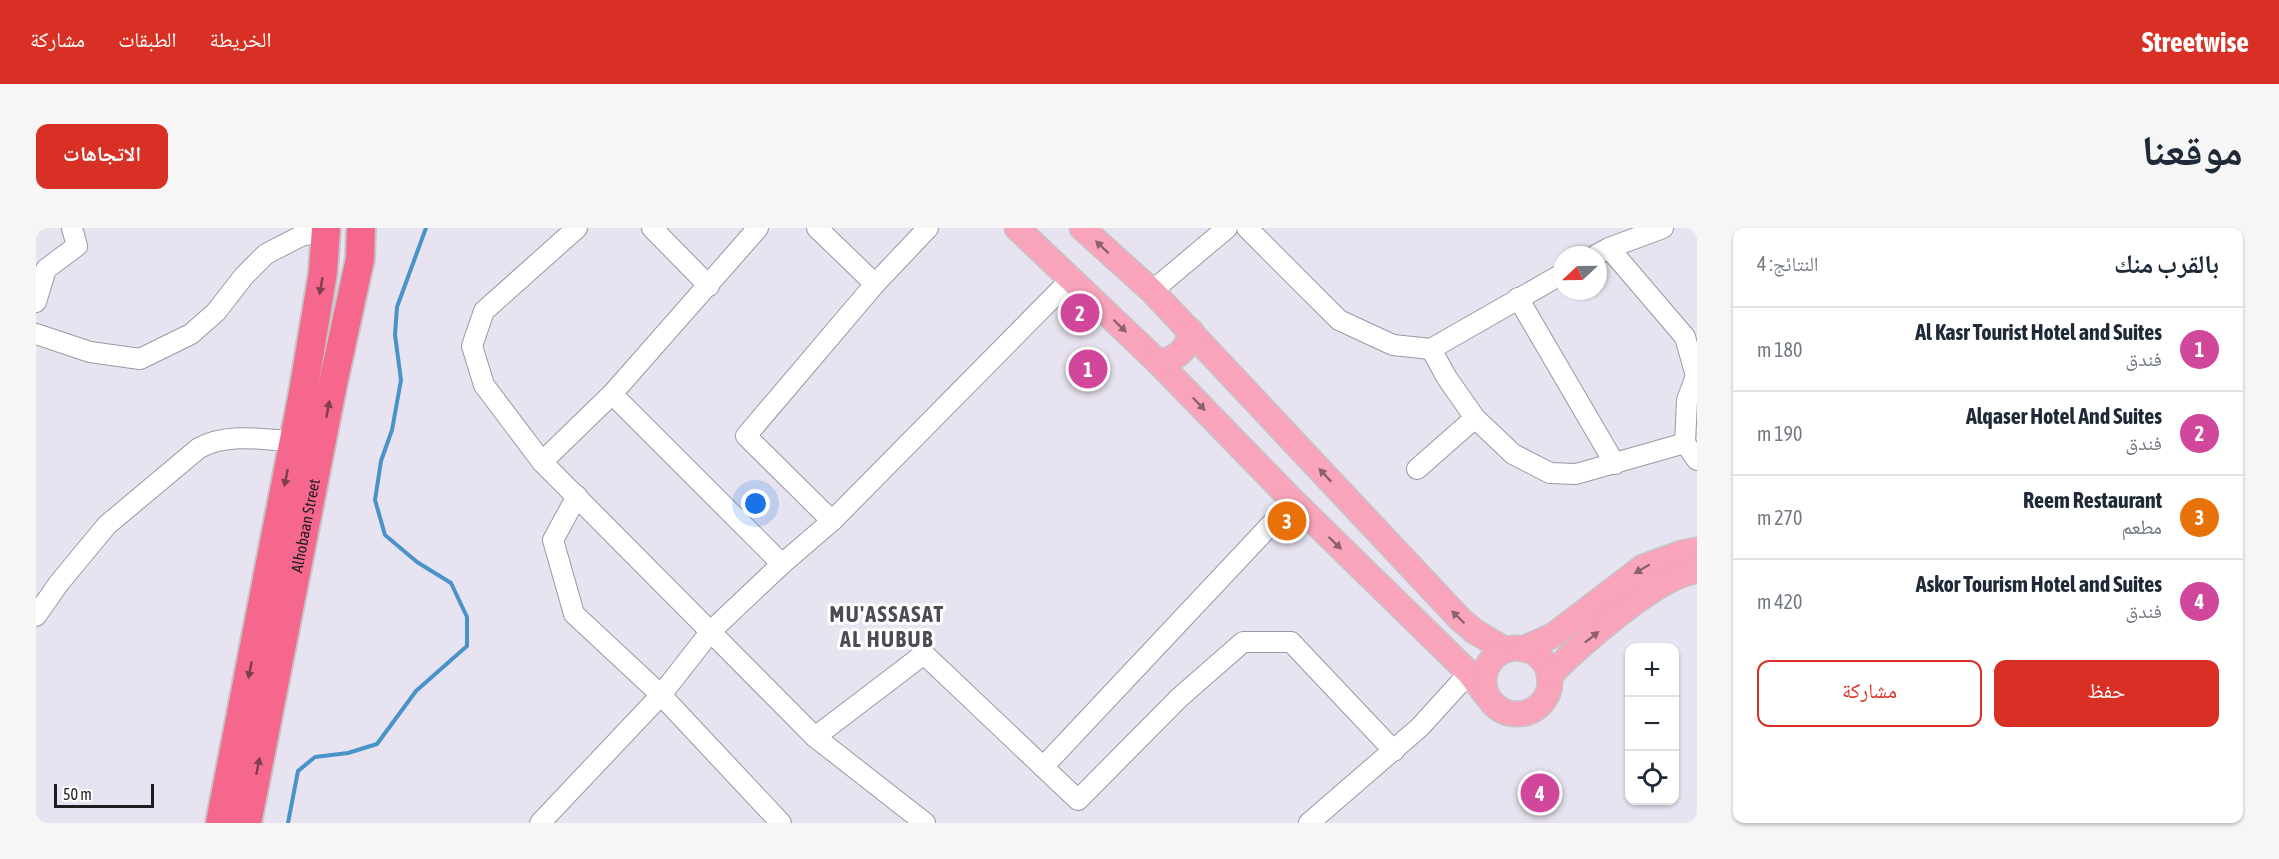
<!DOCTYPE html>
<html lang="ar">
<meta charset="utf-8">
<style>
body{margin:0;font-family:"Asap Condensed","Noto Naskh Arabic",sans-serif;background:#f6f6f7;color:#1f2937;direction:rtl}
.controls{position:absolute;right:18px;bottom:18px;display:grid;overflow:hidden;border-radius:12px;box-shadow:0 2px 4px #0004}
.controls button{width:54px;height:54px;display:grid;place-items:center;padding:0;border:0;border-bottom:2px solid #e0e1e3;background:#fff;color:#1f2937;font:30px sans-serif}
.compass{position:absolute;left:1517px;top:18px;width:54px;height:54px;border-radius:50%;background:#fff;box-shadow:0 2px 4px #0004;rotate:248deg}
.scale{position:absolute;left:18px;bottom:15px;width:100px;box-sizing:border-box;padding-left:6px;border:3px solid #1f1d22;border-top:0;font-size:16px;line-height:21px;white-space:nowrap;color:#1f1d22;-webkit-text-stroke:4px #fff;paint-order:stroke}
.you{position:absolute;left:720px;top:276px;width:21px;height:21px;margin:-15px;border:4px solid #fff;border-radius:50%;background:#1a73e8;box-shadow:0 0 0 9px #1a73e833}
.badge{display:grid;place-items:center;width:39px;height:39px;border-radius:50%;background:#d93025;color:#fff;font-size:20px;font-weight:700}
.pin{position:absolute;translate:-50% -50%;border:3px solid #fff;box-shadow:0 2px 6px #0006}
.list{margin:0;padding:0;list-style:none}
h2{display:flex;justify-content:space-between;align-items:center;height:78px;margin:0;padding:0 24px;font-size:26px}
h2 small{font-size:20px;font-weight:400;color:#747a83}
.list li{display:grid;grid-template-columns:39px 1fr auto;gap:18px;align-items:center;box-sizing:border-box;height:84px;padding:0 24px;border-top:2px solid #e0e1e3}
.list b{display:block;font-size:22px;white-space:nowrap}
.list p{margin:0;font-size:20px;white-space:nowrap;color:#747a83}
.list em{font-size:20px;font-style:normal;color:#747a83}
.actions{display:flex;gap:12px;padding:18px 24px}
.actions a{flex:1;padding:14px 0;border:2px solid #d93025;border-radius:12px;text-align:center;font-size:21px;color:#d93025}
.actions .main{background:#d93025;color:#fff}
.icon{flex:none;width:33px;height:33px;fill:none;stroke:currentColor;stroke-width:2;stroke-linecap:round;stroke-linejoin:round}
.map{position:relative;flex:none;width:1661px;height:595px;overflow:hidden;direction:ltr;border-radius:12px}
header{display:flex;align-items:center;gap:36px;box-sizing:border-box;height:84px;padding:0 30px;background:#d93025;color:#fff}
header strong{font-size:28px}
nav{display:flex;gap:33px;margin-inline-start:auto;font-size:21px}
.intro{display:flex;align-items:center;justify-content:space-between;box-sizing:border-box;height:144px;padding:0 36px}
h1{margin:0;font-size:42px}
.button{padding:15px 27px;border-radius:12px;background:#d93025;color:#fff;font-size:21px;font-weight:700}
main{display:flex;gap:36px;padding:0 36px}
aside{flex:1;background:#fff;border-radius:12px;box-shadow:0 2px 4px #0004}
.map>svg:first-child{display:block}
.lines{fill:none;stroke-linecap:round;stroke-linejoin:round}
.stream{stroke:#4894c8;stroke-width:4}
.minor-casing{stroke:#9b97a4;stroke-width:22}
.major-casing{stroke:#c5c4c6;stroke-width:27}
.highway-casing{stroke:#c5c4c6;stroke-width:32}
.minor{stroke:#fff;stroke-width:20}
.major{stroke:#f9a4bb;stroke-width:24}
.highway{stroke:#f5678d;stroke-width:28}
.oneway{fill:#8c606e}
.oneway2{fill:#7f3e52}
.labels{text-anchor:middle;stroke-width:6;stroke-linejoin:round;paint-order:stroke}
.street-label{font-size:16px;fill:#1f1d22;stroke:#fff}
.district-label{font-size:22px;font-weight:bold;letter-spacing:1.5px;fill:#4f4b56;stroke:#fff}
</style>
<header>
<strong>Streetwise</strong>
<nav><a>الخريطة</a><a>الطبقات</a><a>مشاركة</a></nav>
</header>
<div class="intro"><h1>موقعنا</h1><a class="button">الاتجاهات</a></div>
<main>
<aside>
<h2>بالقرب منك<small>النتائج: 4</small></h2>
<ul class="list">
<li><span class="badge" style="background:#d1479c">1</span><div><b>Al Kasr Tourist Hotel and Suites</b><p>فندق</p></div><em>180 m</em></li>
<li><span class="badge" style="background:#d1479c">2</span><div><b>Alqaser Hotel And Suites</b><p>فندق</p></div><em>190 m</em></li>
<li><span class="badge" style="background:#e8710a">3</span><div><b>Reem Restaurant</b><p>مطعم</p></div><em>270 m</em></li>
<li><span class="badge" style="background:#d1479c">4</span><div><b>Askor Tourism Hotel and Suites</b><p>فندق</p></div><em>420 m</em></li>
</ul>
<div class="actions"><a class="main">حفظ</a><a>مشاركة</a></div>
</aside>
<div class="map">
<svg width="1661" height="595" viewBox="0 0 1661 595">
<rect width="100%" height="100%" fill="#e8e3f0"/>
<g class="lines">
<path class="stream" d="M252,595L262,543L279,529L312,525L341,516L380,463L431,418V389L415,355L381,334L349,307L339,272L345,233L356,202L365,152L359,107L361,79L390,0"/>
<defs>
<g id="minor">
<path d="M541,0L448,83L436,118L448,157L506,234L779,509L889,595"/>
<path d="M616,0L673,58"/>
<path d="M781,0L839,56"/>
<path d="M1211,0L1303,92L1357,117L1395,121L1526,46"/>
<path d="M1573,20L1649,109L1660,148L1651,172L1649,215L1661,232"/>
<path d="M1560,27L1573,20L1627,0"/>
<path d="M1116,63L1191,0"/>
<path d="M1482,70L1579,236"/>
<path d="M0,74L10,41L41,18L36,0"/>
<path d="M0,106L54,124L104,131L155,106L180,84L208,48L230,26L265,8L290,2"/>
<path d="M1395,121L1411,150L1439,190L1477,226L1514,245L1540,246L1649,215"/>
<path d="M576,166L746,336"/>
<path d="M506,234L576,166L722,0"/>
<path d="M1381,241L1439,190"/>
<path d="M541,268L517,312L538,386L625,467L745,595"/>
<path d="M796,293L710,208L839,56L892,0"/>
<path d="M0,388L23,355L71,297L163,220C195,203 236,213 270,214"/>
<path d="M779,509L888,426L1042,572L1143,470L1207,414H1255L1358,523"/>
<path d="M1007,539L1257,273"/>
<path d="M504,595L625,467L675,403L746,336L796,293L1035,51"/>
<path d="M1273,595L1384,499L1433,445"/>
</g>
<g id="major">
<path d="M981,0L1122,134L1257,273L1433,445L1450,467"/>
<path d="M1046,0L1116,63L1424,391L1438,403L1470,422"/>
<path d="M1122,134C1141,132 1152,121 1155,103"/>
<circle cx="1481" cy="453" r="33"/>
<path d="M1487,421L1518,407L1607,339L1646,325L1661,322"/>
<path d="M1513,448C1541,420 1623,346 1661,343"/>
</g>
<g id="highway">
<path d="M184,595L267,165L287,44L290,0"/>
<path id="s1" d="M211,595L297,155L324,31L325,0"/>
</g>
</defs>
<use href="#minor" class="minor-casing"/>
<use href="#major" class="major-casing"/>
<use href="#highway" class="highway-casing"/>
<use href="#minor" class="minor"/>
<use href="#major" class="major"/>
<use href="#highway" class="highway"/>
</g>
<defs><path id="oneway-solid" d="M-6-.8H1V-3.2L6.5 0L1 3.2V.8H-6Z" transform="scale(1.5)"/></defs>
<g class="oneway">
<use href="#oneway-solid" transform="translate(1066 19) rotate(-137)"/>
<use href="#oneway-solid" transform="translate(1084 98) rotate(44)"/>
<use href="#oneway-solid" transform="translate(1163 176) rotate(46)"/>
<use href="#oneway-solid" transform="translate(1289 247) rotate(-133)"/>
<use href="#oneway-solid" transform="translate(1299 315) rotate(44)"/>
<use href="#oneway-solid" transform="translate(1606 341) rotate(150)"/>
<use href="#oneway-solid" transform="translate(1422 389) rotate(-136)"/>
<use href="#oneway-solid" transform="translate(1556 409) rotate(-38)"/>
</g>
<g class="oneway2">
<use href="#oneway-solid" transform="translate(285 58) rotate(100)"/>
<use href="#oneway-solid" transform="translate(292 181) rotate(-79)"/>
<use href="#oneway-solid" transform="translate(250 250) rotate(101)"/>
<use href="#oneway-solid" transform="translate(214 442) rotate(101)"/>
<use href="#oneway-solid" transform="translate(222 538) rotate(-79)"/>
</g>
<g class="labels">
<g class="street-label">
<text dy="6" stroke="none"><textPath href="#s1" startOffset="303">Alhobaan Street</textPath></text>
</g>
<g class="district-label">
<text x="851" y="394">MU'ASSASAT<tspan x="851" dy="25">AL HUBUB</tspan></text>
</g>
</g>
</svg>
<div class="controls">
<button>+</button>
<button>−</button>
<button><svg class="icon" aria-label="locate" viewBox="0 0 24 24"><circle cx="12" cy="12" r="6"/><path d="M12 2v4M12 18v4M2 12h4M18 12h4"/></svg></button>
</div>
<svg class="compass" viewBox="-18 -18 36 36"><path d="M0-13l5 13h-10z" fill="#e53935"/><path d="M0 13l5-13h-10z" fill="#747a83"/></svg>
<div class="scale">50 m</div>
<div class="you"></div>
<div class="pin badge" style="left:1052px;top:141px;background:#d1479c">1</div>
<div class="pin badge" style="left:1044px;top:85px;background:#d1479c">2</div>
<div class="pin badge" style="left:1251px;top:293px;background:#e8710a">3</div>
<div class="pin badge" style="left:1504px;top:565px;background:#d1479c">4</div>
</div>
</main>
